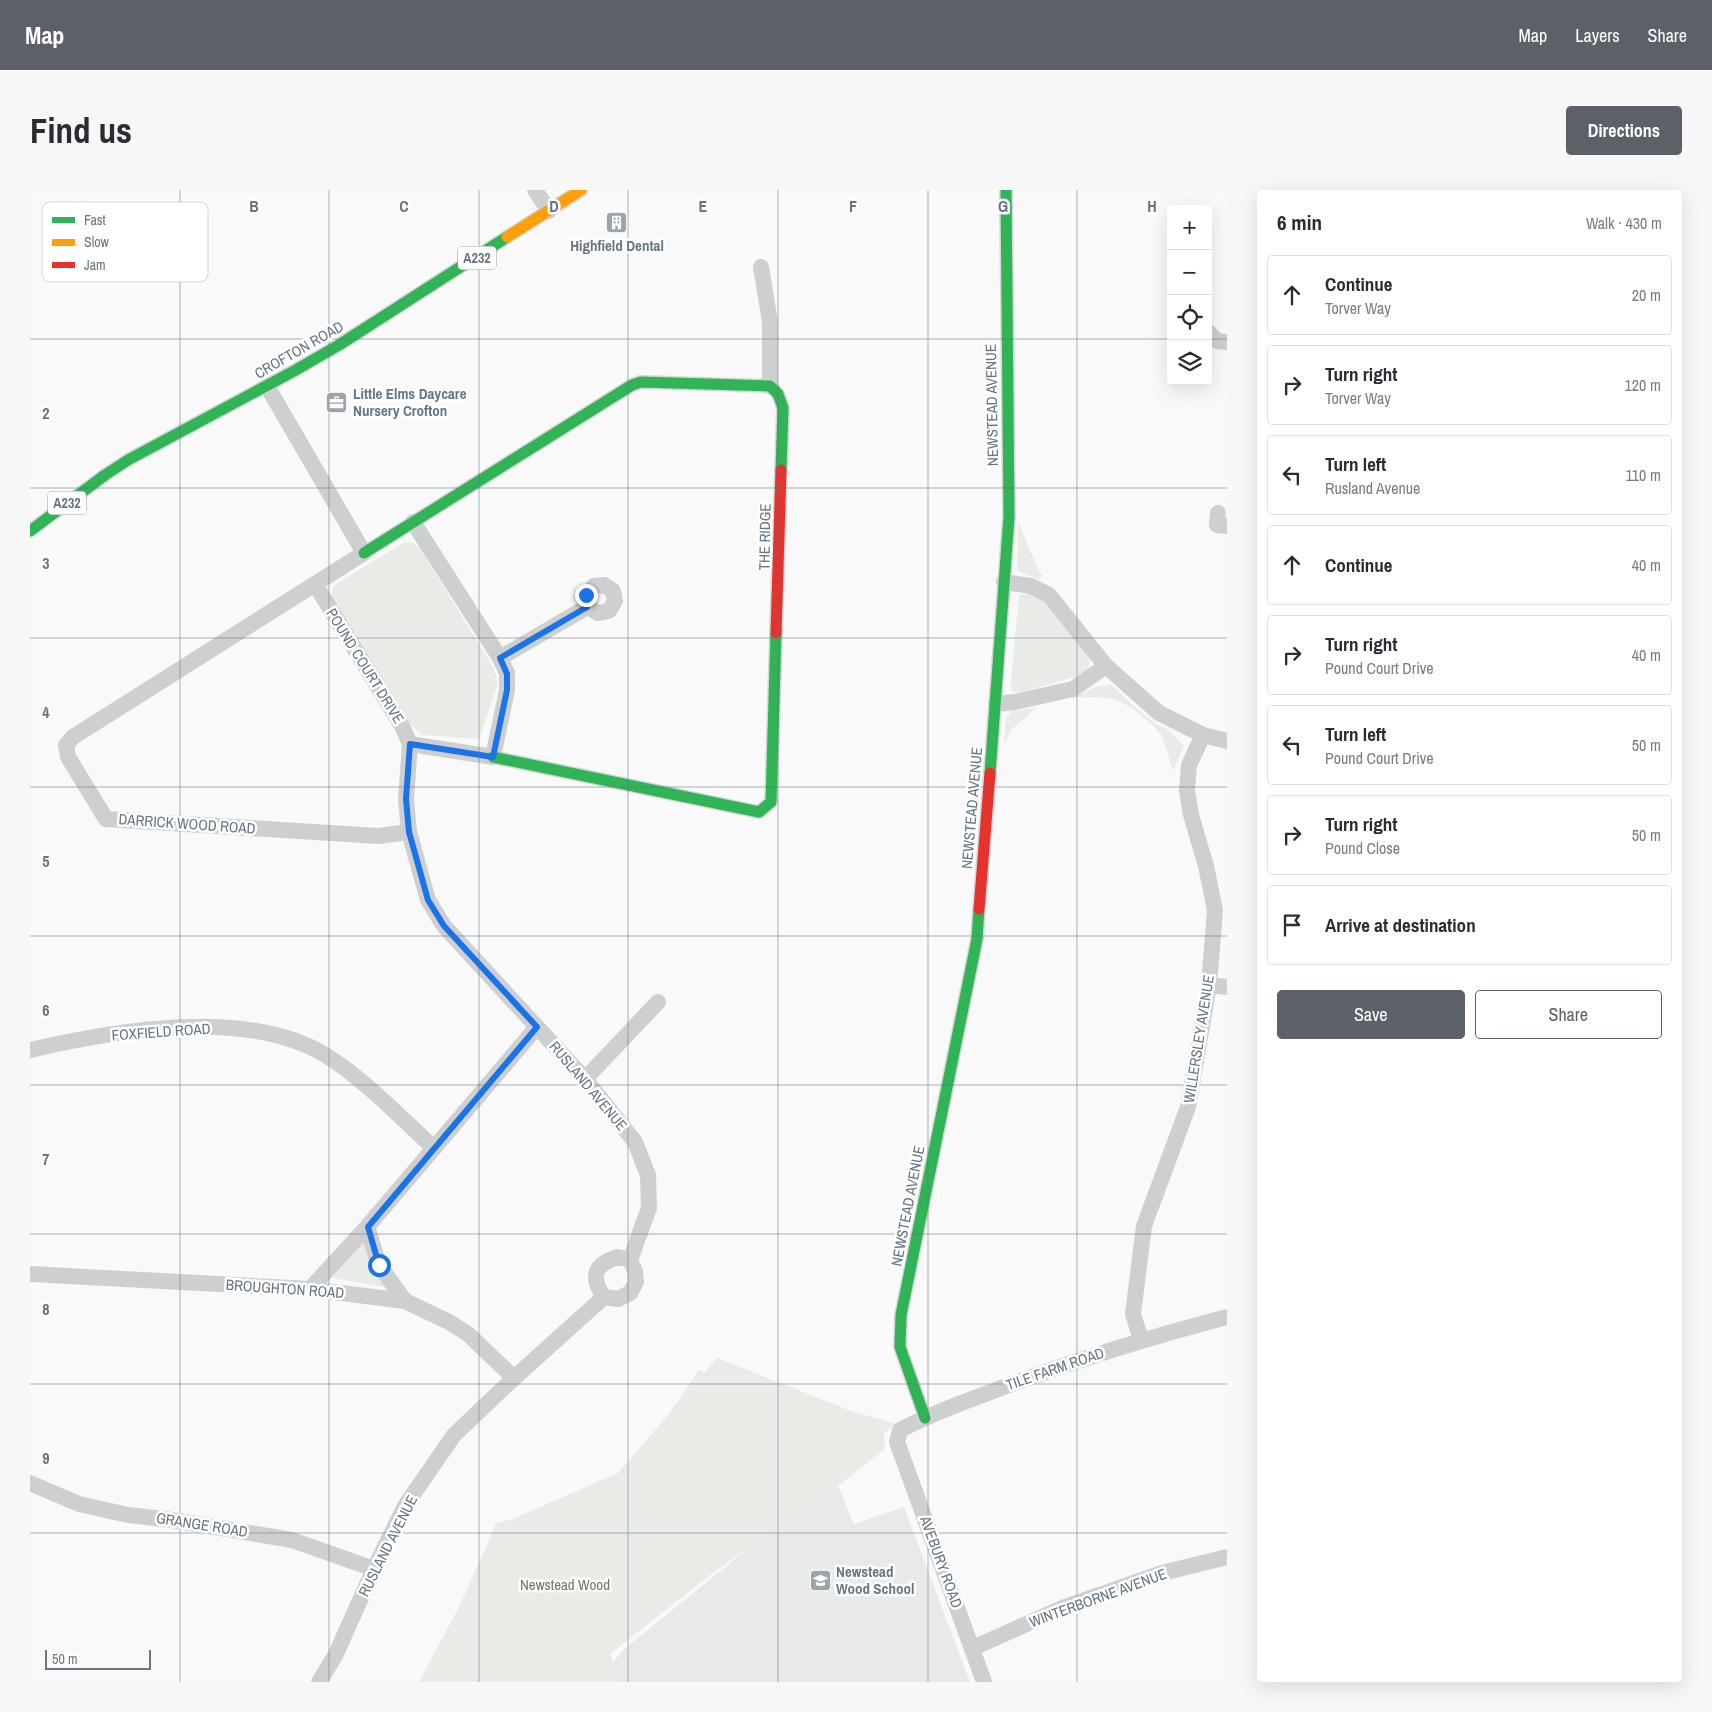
<!DOCTYPE html>
<meta charset="utf-8">
<style>
body{margin:0;font-family:"Archivo Narrow",sans-serif;background:#f7f7f7;color:#2b2b33}
.controls{position:absolute;right:15px;top:15px;display:grid;overflow:hidden;border-radius:5px;box-shadow:0 5px 20px #0002}
.controls button{width:45px;height:45px;display:grid;place-items:center;padding:0;border:0;border-bottom:1px solid #e1e1e2;background:#fff;color:#2b2b33;font:25px sans-serif}
.scale{position:absolute;left:15px;bottom:12px;width:106px;box-sizing:border-box;padding-left:5px;border:2px solid #657683;border-top:0;font-size:14px;line-height:18px;white-space:nowrap;color:#657683;-webkit-text-stroke:4px #fff;paint-order:stroke}
.stop{position:absolute;width:15px;height:15px;margin:-11px;border:4px solid #1a73e8;border-radius:50%;background:#fff}
.stop.end{background:#1a73e8;border-color:#fff;box-shadow:0 1px 5px #0008}
.list{margin:0;padding:0;list-style:none}
h2{display:flex;justify-content:space-between;align-items:center;height:65px;margin:0;padding:0 20px;font-size:21px}
h2 small{font-size:16px;font-weight:400;color:#7c7c81}
.list li{display:grid;grid-template-columns:32px 1fr auto;gap:15px;align-items:center;box-sizing:border-box;height:80px;margin:0 10px 10px;padding:0 10px;border:1px solid #e1e1e2;border-radius:5px}
.list b{display:block;font-size:19px;white-space:nowrap}
.list p{margin:0;font-size:16px;white-space:nowrap;color:#7c7c81}
.list em{font-size:16px;font-style:normal;color:#7c7c81}
.actions{display:flex;gap:10px;padding:15px 20px}
.actions a{flex:1;padding:11px 0;border:1px solid #5c6169;border-radius:5px;text-align:center;font-size:18px;color:#5c6169}
.actions .main{background:#5c6169;color:#fff}
.icon{flex:none;width:28px;height:28px;fill:none;stroke:currentColor;stroke-width:2;stroke-linecap:round;stroke-linejoin:round}
.map{position:relative;flex:none;width:1197px;height:1492px;overflow:hidden;border-radius:5px}
header{display:flex;align-items:center;gap:30px;box-sizing:border-box;height:70px;padding:0 25px;background:#5c6169;color:#fff}
header strong{font-size:24px}
nav{display:flex;gap:28px;margin-inline-start:auto;font-size:18px}
.intro{display:flex;align-items:center;justify-content:space-between;box-sizing:border-box;height:120px;padding:0 30px}
h1{margin:0;font-size:35px}
.button{padding:12px 22px;border-radius:5px;background:#5c6169;color:#fff;font-size:18px;font-weight:700}
main{display:flex;gap:30px;padding:0 30px}
aside{flex:1;background:#fff;border-radius:5px;box-shadow:0 5px 20px #0002}
.map>svg:first-child{display:block}
.built{fill:#e8e9e9}
.green{fill:#e8ebe6}
.lines{fill:none;stroke-linecap:round;stroke-linejoin:round}
.fast-casing{stroke:#d5d6d7;stroke-width:14}
.slow-casing{stroke:#d5d6d7;stroke-width:14}
.jam-casing{stroke:#d5d6d7;stroke-width:14}
.street{stroke:#cecfd0;stroke-width:16}
.fast{stroke:#30b455;stroke-width:11}
.slow{stroke:#ff9f0a;stroke-width:11}
.jam{stroke:#e5322d;stroke-width:11}
.route{stroke:#1a73e8;stroke-width:6}
.grid{fill:none;stroke:#657683;stroke-width:1;stroke-opacity:0.55}
.labels{text-anchor:middle;stroke-width:5;stroke-linejoin:round;paint-order:stroke}
.shield{fill:#fff;stroke:#939fa8;stroke-width:1}
.shield-label{font-size:14px;font-weight:bold;fill:#657683}
.poi-label{font-size:15px;font-weight:bold;fill:#657683;stroke:#fff;text-anchor:start}
.street-label{font-size:15px;fill:#657683;stroke:#fff}
.park-label{font-size:15px;fill:#687a64;stroke:#fff}
.key{fill:#fff;stroke:#d1d6da;stroke-width:1}
.key-label{font-size:14px;fill:#657683}
.grid-label{font-size:16px;text-anchor:middle;font-weight:bold;fill:#657683;stroke:#fff;stroke-width:5;stroke-linejoin:round;paint-order:stroke}
</style>
<header>
<strong>Map</strong>
<nav><a>Map</a><a>Layers</a><a>Share</a></nav>
</header>
<div class="intro"><h1>Find us</h1><a class="button">Directions</a></div>
<main>
<div class="map">
<svg width="1197" height="1492" viewBox="0 0 1197 1492">
<rect width="100%" height="100%" fill="#f9f9f9"/>
<path class="built" d="M808,1296L824,1334L874,1317L940,1492H588L581,1475L593,1460L720,1357Z"/>
<g class="green">
<path d="M988,331L1006,375L1012,386L1009,389L987,381Z"/>
<path d="M375,352L383,353L390,358L463,477L468,493L449,549L392,545L379,533L302,408V400L306,394Z"/>
<path d="M999,404L1010,408L1056,459L1060,470L1059,477L1052,485L988,503L981,500V491L989,405Z"/>
<path d="M1082,495L1099,512L1125,533L1137,539L1154,556L1143,581C1140,570 1136,558 1132,547C1128,540 1120,532 1113,527C1088,505 1072,506 1040,508L1068,496Z"/>
<path d="M1006,518L982,539L974,555L976,528L982,521Z"/>
<path d="M334,1051L360,1098L302,1088Z"/>
<path d="M687,1168L821,1221L866,1234L854,1243L855,1259L808,1296L684,1382L580,1464L589,1492H389L430,1415L466,1334L485,1328L588,1283L639,1224L669,1180L675,1182Z"/>
</g>
<g class="lines">
<defs>
<g id="fast">
<path d="M0,341L75,285L98,270L264,181L309,155L477,47"/>
<path d="M334,363L602,195L611,192L740,196L748,204L753,218L751,280"/>
<path d="M463,567L729,622L741,612L746,443"/>
<path d="M960,583L979,327L976,0"/>
<path d="M895,1228L870,1157L871,1125L947,749L949,719"/>
</g>
<path id="slow" d="M477,47L551,0"/>
<g id="jam">
<path d="M746,443L751,280"/>
<path d="M949,719L960,583"/>
</g>
</defs>
<use href="#fast" class="fast-casing"/>
<use href="#slow" class="slow-casing"/>
<use href="#jam" class="jam-casing"/>
<g class="street">
<path d="M505,0L519,21"/>
<path d="M731,77L740,132V196"/>
<path d="M1178,142L1187,151L1197,152"/>
<path d="M237,196L334,363L285,394L372,536L380,554L463,567L477,500V483L470,468L383,332"/>
<path d="M1188,323L1187,335L1197,336"/>
<path d="M974,392L1001,396L1019,405L1076,476L1129,523L1173,545L1197,551"/>
<path d="M285,394L43,547L36,555L38,567L76,629L348,646L379,642"/>
<path d="M470,468L557,417L556,405L564,396L574,395L583,401L585,411L579,421L568,423L557,417"/>
<path d="M966,514L985,512L1043,499L1076,476"/>
<path d="M380,554L376,609L379,642L398,710L414,736L555,889L605,952L618,985L619,1018L600,1070"/>
<path d="M1179,795L1197,797"/>
<path d="M0,860C86,840 218,817 297,866C335,890 371,928 404,958"/>
<path d="M555,889L628,812"/>
<path d="M337,1037L349,1075L375,1111"/>
<path d="M588,1067L600,1070L605,1081L606,1092L600,1103L588,1109L574,1107C560,1087 564,1074 588,1067Z"/>
<path d="M0,1084L280,1099L375,1111L419,1132L438,1144L484,1188"/>
<path d="M280,1099L337,1037L507,837"/>
<path d="M1111,1150L1103,1124L1114,1036L1158,917L1179,795L1185,720L1176,676L1161,625L1157,601L1159,575L1173,545"/>
<path d="M0,1293L49,1314L98,1325L142,1330L262,1350L344,1379"/>
<path d="M943,1458L1032,1418L1132,1383L1197,1367"/>
<path d="M289,1492L305,1466L344,1379L375,1316L424,1245L484,1188L574,1107"/>
<path d="M954,1492L867,1252L870,1240C899,1225 928,1214 958,1203C1036,1173 1116,1148 1197,1127"/>
</g>
<use href="#fast" class="fast"/>
<use href="#slow" class="slow"/>
<use href="#jam" class="jam"/>
</g>
<g class="lines">
<path class="route" d="M349,1075L338,1037L507,837L414,736L398,710L379,642L376,609L380,554L463,567L477,500V484L470,468L557,417L556,405"/>
</g>
<path class="grid" d="M150,0V1492M299,0V1492M449,0V1492M598,0V1492M748,0V1492M898,0V1492M1047,0V1492M0,149H1141M1178,149H1197M0,298H1197M0,448H1197M0,597H1197M0,746H1197M0,895H1197M0,1044H1197M0,1194H1197M0,1343H1197"/>
<defs>
<symbol id="building-square" viewBox="-11 -11 22 22"><rect x="-9" y="-9" width="18" height="18" rx="4" fill="#99a4ac" stroke="#fff"/><path d="M-4-6H4V6H1V3H-1V6H-4ZM-2.5-4.3h1.7v1.8h-1.7ZM.8-4.3h1.7v1.8H.8ZM-2.5-1h1.7V.8h-1.7ZM.8-1h1.7V.8H.8Z" fill="#fff"/></symbol>
<symbol id="office-square" viewBox="-11 -11 22 22"><rect x="-9" y="-9" width="18" height="18" rx="4" fill="#99a4ac" stroke="#fff"/><path d="M-6-3h4V-5.5h4V-3h4V5H-6ZM-1-4.5V-3h2v-1.5ZM-6 0V1H6V0Z" fill="#fff"/></symbol>
<symbol id="school-square" viewBox="-11 -11 22 22"><rect x="-9" y="-9" width="18" height="18" rx="4" fill="#99a4ac" stroke="#fff"/><path d="M0-5L7-2L0 1L-7-2ZM-4 1L0 2.5L4 1V4Q0 6-4 4Z" fill="#fff"/></symbol>
</defs>
<g fill-rule="evenodd">
<use href="#building-square" x="574" y="20" width="25" height="25"/>
<use href="#office-square" x="294" y="200" width="25" height="25"/>
<use href="#school-square" x="778" y="1378" width="25" height="25"/>
</g>
<g class="labels">
<g class="shield">
<rect x="428" y="56.5" width="38" height="23" rx="4"/>
<rect x="18" y="301.5" width="38" height="23" rx="4"/>
</g>
<g class="shield-label">
<text x="447" y="73">A232</text>
<text x="37" y="318">A232</text>
</g>
<g class="poi-label">
<text x="587" y="61" text-anchor="middle">Highfield Dental</text>
<text x="323" y="209">Little Elms Daycare<tspan x="323" dy="17">Nursery Crofton</tspan></text>
<text x="806" y="1387">Newstead<tspan x="806" dy="17">Wood School</tspan></text>
</g>
<g class="street-label">
<text transform="translate(269 160) rotate(-30)" y="5">CROFTON ROAD</text>
<text transform="translate(962 215) rotate(-91)" y="5">NEWSTEAD AVENUE</text>
<text transform="translate(735 347) rotate(-89)" y="5">THE RIDGE</text>
<text transform="translate(335 476) rotate(58)" y="5">POUND COURT DRIVE</text>
<text transform="translate(942 618) rotate(-85)" y="5">NEWSTEAD AVENUE</text>
<text transform="translate(157 634) rotate(4)" y="5">DARRICK WOOD ROAD</text>
<text transform="translate(131 842) rotate(-4)" y="5">FOXFIELD ROAD</text>
<text transform="translate(1169 849) rotate(-81)" y="5">WILLERSLEY AVENUE</text>
<text transform="translate(558 896) rotate(50)" y="5">RUSLAND AVENUE</text>
<text transform="translate(878 1016) rotate(-79)" y="5">NEWSTEAD AVENUE</text>
<text transform="translate(255 1099) rotate(4)" y="5">BROUGHTON ROAD</text>
<text transform="translate(1025 1179) rotate(-19)" y="5">TILE FARM ROAD</text>
<text transform="translate(172 1335) rotate(9)" y="5">GRANGE ROAD</text>
<text transform="translate(358 1356) rotate(-63)" y="5">RUSLAND AVENUE</text>
<text transform="translate(911 1372) rotate(70)" y="5">AVEBURY ROAD</text>
<text transform="translate(1068 1408) rotate(-20)" y="5">WINTERBORNE AVENUE</text>
</g>
<g class="park-label">
<text x="535" y="1400">Newstead Wood</text>
</g>
</g>
<rect x="12" y="12" width="166" height="80" rx="8" class="key"/>
<rect x="22" y="27" width="23" height="6" fill="#30b455"/>
<rect x="22" y="49" width="23" height="7" fill="#ff9f0a"/>
<rect x="22" y="72" width="23" height="6" fill="#e5322d"/>
<g class="key-label">
<text x="54" y="35">Fast</text>
<text x="54" y="57">Slow</text>
<text x="54" y="80">Jam</text>
</g>
<g class="grid-label">
<text x="224" y="22">B</text>
<text x="374" y="22">C</text>
<text x="524" y="22">D</text>
<text x="673" y="22">E</text>
<text x="823" y="22">F</text>
<text x="973" y="22">G</text>
<text x="1122" y="22">H</text>
<text x="16" y="229">2</text>
<text x="16" y="379">3</text>
<text x="16" y="528">4</text>
<text x="16" y="677">5</text>
<text x="16" y="826">6</text>
<text x="16" y="975">7</text>
<text x="16" y="1125">8</text>
<text x="16" y="1274">9</text>
</g>
</svg>
<div class="controls">
<button>+</button>
<button>−</button>
<button><svg class="icon" aria-label="locate" viewBox="0 0 24 24"><circle cx="12" cy="12" r="6"/><path d="M12 2v4M12 18v4M2 12h4M18 12h4"/></svg></button>
<button><svg class="icon" aria-label="layers" viewBox="0 0 24 24"><path d="M12 4l9 5-9 5-9-5zM3 14l9 5 9-5"/></svg></button>
</div>
<div class="scale">50 m</div>
<div class="stop" style="left:349px;top:1075px"></div>
<div class="stop end" style="left:556px;top:405px"></div>
</div>
<aside>
<h2>6 min<small>Walk · 430 m</small></h2>
<ul class="list">
<li><svg class="icon" aria-label="ahead" viewBox="0 0 24 24"><path d="M12 20V5M6 11l6-6 6 6"/></svg><div><b>Continue</b><p>Torver Way</p></div><em>20 m</em></li>
<li><svg class="icon" aria-label="right" viewBox="0 0 24 24"><path d="M7 20v-9h11M14 6l5 5-5 5"/></svg><div><b>Turn right</b><p>Torver Way</p></div><em>120 m</em></li>
<li><svg class="icon" aria-label="left" viewBox="0 0 24 24"><path d="M17 20v-9H6M10 6l-5 5 5 5"/></svg><div><b>Turn left</b><p>Rusland Avenue</p></div><em>110 m</em></li>
<li><svg class="icon" aria-label="ahead" viewBox="0 0 24 24"><path d="M12 20V5M6 11l6-6 6 6"/></svg><div><b>Continue</b></div><em>40 m</em></li>
<li><svg class="icon" aria-label="right" viewBox="0 0 24 24"><path d="M7 20v-9h11M14 6l5 5-5 5"/></svg><div><b>Turn right</b><p>Pound Court Drive</p></div><em>40 m</em></li>
<li><svg class="icon" aria-label="left" viewBox="0 0 24 24"><path d="M17 20v-9H6M10 6l-5 5 5 5"/></svg><div><b>Turn left</b><p>Pound Court Drive</p></div><em>50 m</em></li>
<li><svg class="icon" aria-label="right" viewBox="0 0 24 24"><path d="M7 20v-9h11M14 6l5 5-5 5"/></svg><div><b>Turn right</b><p>Pound Close</p></div><em>50 m</em></li>
<li><svg class="icon" aria-label="arrive" viewBox="0 0 24 24"><path d="M6 21V4h12l-3 4 3 4H6"/></svg><div><b>Arrive at destination</b></div></li>
</ul>
<div class="actions"><a class="main">Save</a><a>Share</a></div>
</aside>
</main>
